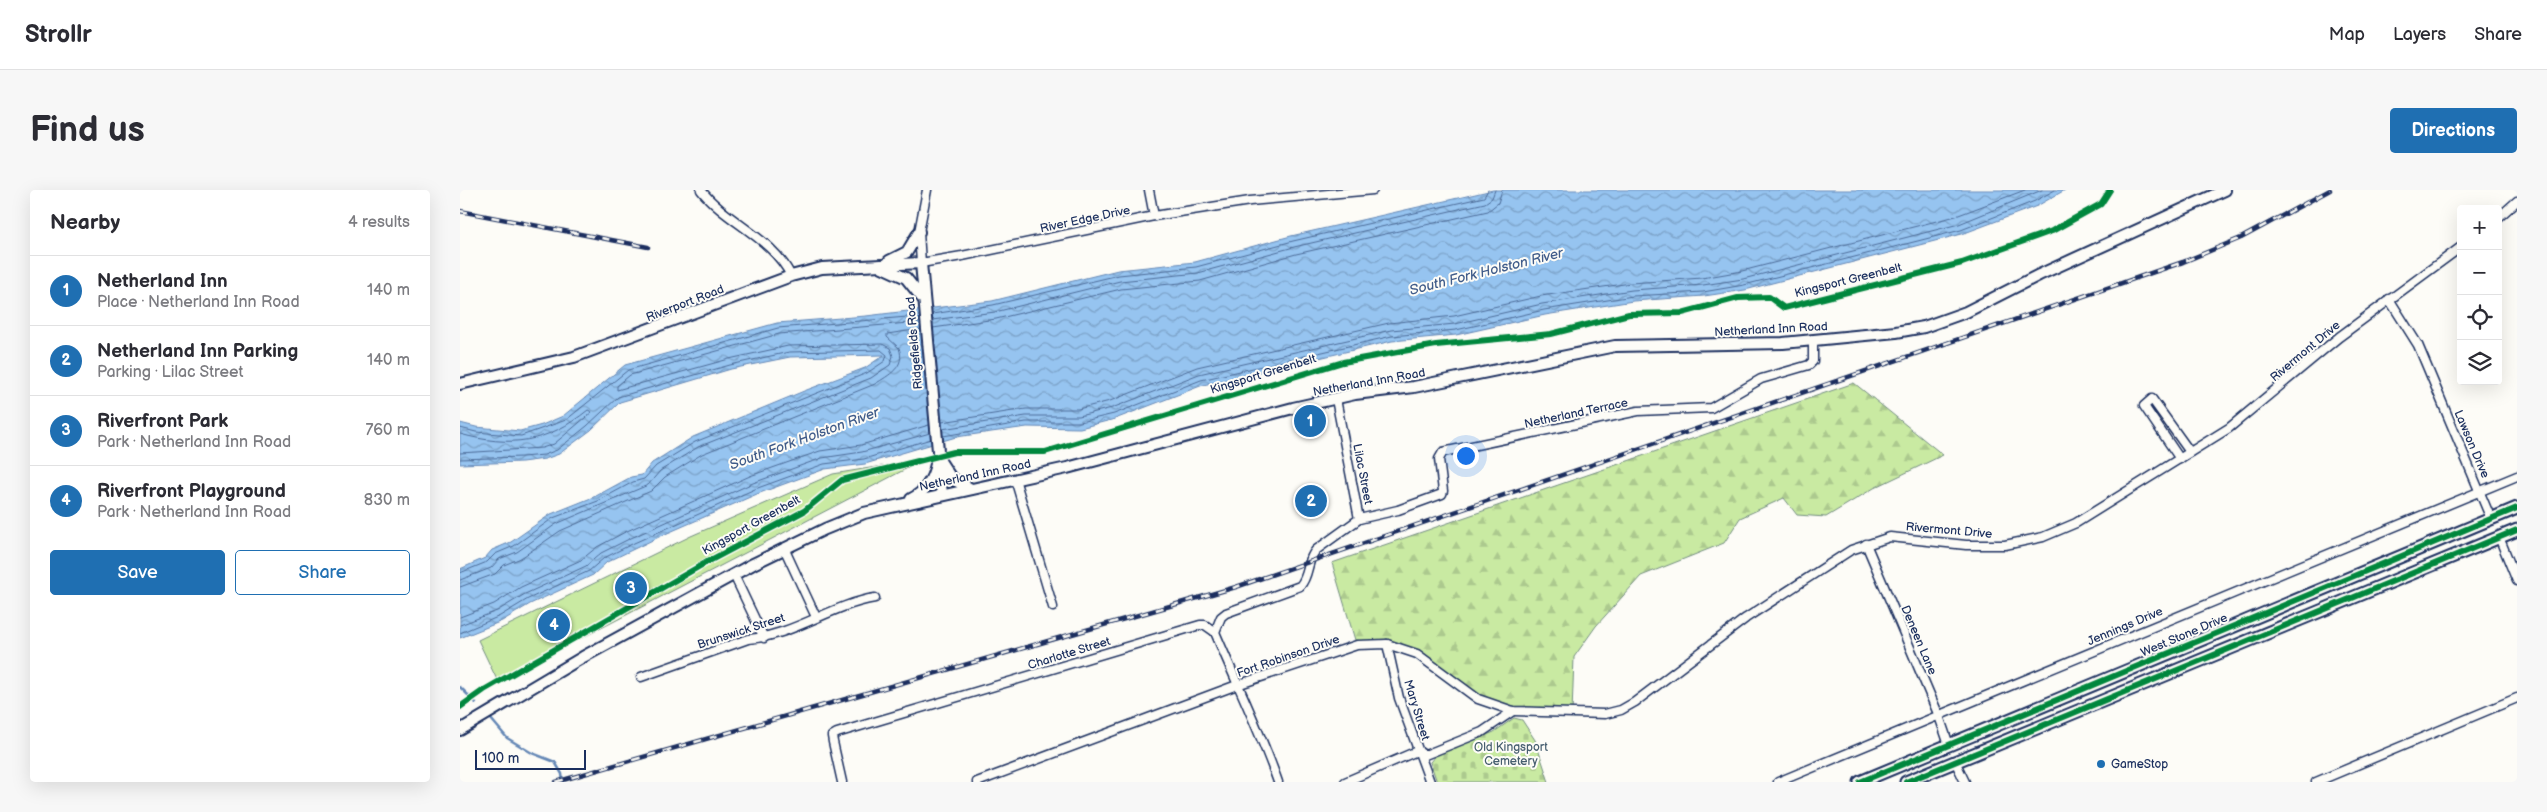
<!DOCTYPE html>
<meta charset="utf-8">
<style>
body{margin:0;font-family:"Balsamiq Sans",sans-serif;background:#f7f7f7;color:#2b2b33}
.controls{position:absolute;right:15px;top:15px;display:grid;overflow:hidden;border-radius:5px;box-shadow:0 5px 20px #0002}
.controls button{width:45px;height:45px;display:grid;place-items:center;padding:0;border:0;border-bottom:1px solid #e1e1e2;background:#fff;color:#2b2b33;font:25px sans-serif}
.scale{position:absolute;left:15px;bottom:12px;width:111px;box-sizing:border-box;padding-left:5px;border:2px solid #1b2f5e;border-top:0;font-size:14px;line-height:18px;white-space:nowrap;color:#1b2f5e;-webkit-text-stroke:4px #fdfcf7;paint-order:stroke}
.you{position:absolute;left:1005px;top:265px;width:18px;height:18px;margin:-12px;border:4px solid #fff;border-radius:50%;background:#1a73e8;box-shadow:0 0 0 8px #1a73e833}
.badge{display:grid;place-items:center;width:32px;height:32px;border-radius:50%;background:#1f6fb2;color:#fff;font-size:16px;font-weight:700}
.pin{position:absolute;translate:-50% -50%;border:2px solid #fff;box-shadow:0 1px 5px #0006}
.list{margin:0;padding:0;list-style:none}
h2{display:flex;justify-content:space-between;align-items:center;height:65px;margin:0;padding:0 20px;font-size:21px}
h2 small{font-size:16px;font-weight:400;color:#7c7c81}
.list li{display:grid;grid-template-columns:32px 1fr auto;gap:15px;align-items:center;box-sizing:border-box;height:70px;padding:0 20px;border-top:1px solid #e1e1e2}
.list b{display:block;font-size:19px;white-space:nowrap}
.list p{margin:0;font-size:16px;white-space:nowrap;color:#7c7c81}
.list em{font-size:16px;font-style:normal;color:#7c7c81}
.actions{display:flex;gap:10px;padding:15px 20px}
.actions a{flex:1;padding:11px 0;border:1px solid #1f6fb2;border-radius:5px;text-align:center;font-size:18px;color:#1f6fb2}
.actions .main{background:#1f6fb2;color:#fff}
.icon{flex:none;width:28px;height:28px;fill:none;stroke:currentColor;stroke-width:2;stroke-linecap:round;stroke-linejoin:round}
.map{position:relative;flex:none;width:2057px;height:592px;overflow:hidden;border-radius:5px}
header{display:flex;align-items:center;gap:30px;box-sizing:border-box;height:70px;padding:0 25px;background:#fff;border-bottom:1px solid #e1e1e2}
header strong{font-size:24px}
nav{display:flex;gap:28px;margin-inline-start:auto;font-size:18px}
.intro{display:flex;align-items:center;justify-content:space-between;box-sizing:border-box;height:120px;padding:0 30px}
h1{margin:0;font-size:35px}
.button{padding:12px 22px;border-radius:5px;background:#1f6fb2;color:#fff;font-size:18px;font-weight:700}
main{display:flex;gap:30px;padding:0 30px}
aside{flex:1;background:#fff;border-radius:5px;box-shadow:0 5px 20px #0002}
.map>svg:first-child{display:block}
.forest{fill:url(#forest-firs);stroke:#728c80}
.cemetery{fill:url(#cemetery-stones);stroke:#728c80}
.park{fill:#c9eaa2;stroke:#728c80}
.water{fill:url(#water-waves);stroke:#6588b6}
.lines{fill:none;stroke-linecap:round;stroke-linejoin:round}
.shore{stroke:#4c6b98;stroke-width:1}
.stream{stroke:#6588b6;stroke-width:2.5}
.minor-casing{stroke:#1b2f5e;stroke-width:11}
.major-casing{stroke:#1b2f5e;stroke-width:14}
.highway-casing{stroke:#1b2f5e;stroke-width:15}
.minor{stroke:#fdfcf7;stroke-width:8}
.major{stroke:#fdfcf7;stroke-width:10}
.highway{stroke:#fdfcf7;stroke-width:11}
.rail-casing{stroke:#1b2f5e;stroke-width:4.5}
.rail{stroke:#fdfcf7;stroke-width:2.5;stroke-dasharray:8;stroke-linecap:butt}
.cycleway-casing{stroke:#fdfcf7;stroke-width:9}
.cycleway{stroke:#00873e;stroke-width:6}
.poi-dot{fill:#1f6fb2;stroke:#fdfcf7;stroke-width:2}
.labels{text-anchor:middle;stroke-width:4;stroke-linejoin:round;paint-order:stroke}
.street-label{font-size:12px;fill:#1b2f5e;stroke:#fdfcf7}
.park-label{font-size:12px;fill:#465e6f;stroke:#fdfcf7}
.poi-label{font-size:12px;fill:#1b2f5e;stroke:#fdfcf7;text-anchor:start}
.water-label{font-size:14px;font-style:italic;fill:#405c8a;stroke:#fdfcf7}
</style>
<header>
<strong>Strollr</strong>
<nav><a>Map</a><a>Layers</a><a>Share</a></nav>
</header>
<div class="intro"><h1>Find us</h1><a class="button">Directions</a></div>
<main>
<aside>
<h2>Nearby<small>4 results</small></h2>
<ul class="list">
<li><span class="badge">1</span><div><b>Netherland Inn</b><p>Place · Netherland Inn Road</p></div><em>140 m</em></li>
<li><span class="badge">2</span><div><b>Netherland Inn Parking</b><p>Parking · Lilac Street</p></div><em>140 m</em></li>
<li><span class="badge">3</span><div><b>Riverfront Park</b><p>Park · Netherland Inn Road</p></div><em>760 m</em></li>
<li><span class="badge">4</span><div><b>Riverfront Playground</b><p>Park · Netherland Inn Road</p></div><em>830 m</em></li>
</ul>
<div class="actions"><a class="main">Save</a><a>Share</a></div>
</aside>
<div class="map">
<svg width="2057" height="592" viewBox="0 0 2057 592">
<defs>
<pattern id="forest-firs" width="22" height="20" patternUnits="userSpaceOnUse" patternTransform="scale(1.25)"><rect width="22" height="20" fill="#c9eaa2"/><path d="M5 1l3.5 6h-7zM16 11l3.5 6h-7z" fill="#acc98e"/></pattern>
<pattern id="cemetery-stones" width="16" height="16" patternUnits="userSpaceOnUse" patternTransform="scale(1.25)"><rect width="16" height="16" fill="#c9eaa2"/><path d="M2 7V4a2 2 0 0 1 4 0v3zM10 15v-3a2 2 0 0 1 4 0v3z" fill="#acc98e"/></pattern>
<pattern id="water-waves" width="16" height="10" patternUnits="userSpaceOnUse" patternTransform="scale(1.25)"><rect width="16" height="10" fill="#96c4f0"/><path d="M0 5q4-4 8 0t8 0" fill="none" stroke="#7aa0c6"/></pattern>
</defs>
<rect width="100%" height="100%" fill="#fdfcf7"/>
<filter id="ink" filterUnits="userSpaceOnUse"><feTurbulence type="fractalNoise" baseFrequency=".02" numOctaves="2"/><feDisplacementMap in="SourceGraphic" scale="10" xChannelSelector="R" yChannelSelector="G"/><feConvolveMatrix kernelMatrix="1 2 1 2 8 2 1 2 1" color-interpolation-filters="sRGB"/></filter>
<g filter="url(#ink)">
<path class="forest" d="M1394,193L1483,265L1414,298L1366,327L1337,325L1324,308L1280,328L1264,353L1181,386L1136,436L1114,467L1112,523L1035,516L957,464L927,454L895,450L872,373Z"/>
<path class="cemetery" d="M1054,528L1062,530L1075,550L1089,592H977L970,572L976,565L1034,542Z"/>
<path class="park" d="M465,269L38,492L18,450L231,346L373,284Z"/>
<path class="water" d="M1033,0H1605L1577,16L1502,44L1285,100L1244,106L1173,111L1085,125L996,145L932,151L743,195L655,229L620,238L567,237L496,247L405,274L365,279L297,304L203,345L147,372L133,385L70,414L42,431L0,448V379L25,368L32,360L51,352L91,324L136,306L171,287L182,285L192,273L233,247L344,201L405,178L424,165L330,167L271,179L160,212L131,240L99,264L85,269L62,272L0,274V233L16,237L60,241L82,235L103,226L165,175L317,133L406,126L532,111L658,80L735,72L831,46Z"/>
<g class="lines">
<g class="shore">
<path d="M472,124L533,115L659,85L736,77L833,51L1024,7L1028,0"/>
<path d="M472,130L535,122L660,91L738,83L834,57L1025,13L1032,8L1035,0"/>
<path d="M473,138L536,129L661,99L740,91L836,64L1028,21L1038,13L1042,0"/>
<path d="M482,232L566,219H618L650,211L737,177L929,133L994,126L1081,106L1171,93L1242,88L1282,81L1496,26L1565,0"/>
<path d="M0,238L16,242L61,246L106,230L168,180L318,138L459,126"/>
<path d="M482,239L566,226H619L652,218L739,184L931,140L995,134L1082,114L1172,100L1243,95L1283,89L1499,34L1582,0"/>
<path d="M0,244C51,258 87,253 128,220L132,222L94,254L82,258L0,263"/>
<path d="M483,246L566,232H620L654,224L741,190L932,146L996,140L1084,120L1173,106L1243,102L1284,95L1501,40L1575,11L1595,0"/>
<path d="M0,269L62,267L84,265L97,260L127,236L158,207L270,175L329,162L421,160L427,165L425,171L407,183L235,252L196,276L184,289L173,292L138,311L93,328L54,356L35,364L27,372L0,383"/>
<path d="M0,390L31,378L39,369L57,362L96,334L188,295L200,281L238,257L411,188L430,175L433,166L430,158L422,154L328,156L269,169L157,200V196L170,185L319,144L460,132"/>
<path d="M0,397L35,384L44,375L61,368L100,341L191,301L205,287L242,264L415,194C429,185 446,177 439,158L427,147V144L461,139"/>
<path d="M0,427L34,414L61,397L121,370L137,357L167,341L290,286L360,261L401,255L469,235"/>
<path d="M0,435L37,421L65,404L126,376L141,363L171,348L293,293L362,268L402,262L470,243"/>
<path d="M0,443L40,426L68,409L129,381L144,368L174,353L295,299L364,274L404,269L471,249"/>
</g>
<g class="stream">
<path d="M0,497L16,513"/>
<path d="M31,529L47,548L72,563L95,572L102,584L103,592"/>
</g>
<defs>
<g id="minor">
<path d="M241,0C267,33 312,47 331,86"/>
<path d="M467,0L459,42L461,73L502,66L694,26L790,11L913,0"/>
<path d="M689,0L694,26"/>
<path d="M2038,28L2057,11"/>
<path d="M1929,109L1958,155L2031,329"/>
<path d="M1720,269L1684,216L1692,209L1730,262"/>
<path d="M555,289L593,417"/>
<path d="M899,329L938,320L982,304L983,301L979,269L983,262L1178,221L1251,218L1301,189L1349,175L1353,171V150"/>
<path d="M2039,347L2057,391"/>
<path d="M1406,354L1479,526L1489,555"/>
<path d="M324,358L356,427"/>
<path d="M274,385L304,448"/>
<path d="M755,442C776,492 800,541 818,592"/>
<path d="M927,454L939,508L970,592"/>
<path d="M181,487L288,449C333,446 371,415 415,408"/>
<path d="M1495,571L1505,592"/>
<path d="M382,592L373,552L372,546L377,543L740,435H745L755,442L761,427L766,423L840,396C850,385 846,371 856,360L899,329L876,209"/>
<path d="M517,592L777,495L897,455L927,454L957,464L1018,509L1053,521L1145,524L1161,520L1175,512L1286,428L1391,360L1430,347L1506,355H1545L1583,347L1616,333L1769,238L1879,147L2001,57"/>
<path d="M885,592L957,561L965,565L1022,542L1053,521"/>
<path d="M1318,592L2057,286"/>
<path d="M1856,592L2057,508"/>
</g>
<g id="major">
<path d="M429,71L447,62L459,42"/>
<path d="M422,77L446,88L462,108"/>
<path d="M0,194L114,167L331,86L362,78L461,73L482,305"/>
<path d="M480,271L491,288L511,299"/>
<path d="M451,309C465,302 473,289 476,274"/>
<path d="M0,540L123,467L293,374L365,339L404,323L607,278L833,218L895,204L954,197L1155,156L1323,153L1436,142L1464,137L1506,122L1579,85L1765,0"/>
</g>
<g id="highway">
<path d="M1400,592L2057,318"/>
<path d="M1446,592L2057,340"/>
</g>
</defs>
<use href="#minor" class="minor-casing"/>
<use href="#major" class="major-casing"/>
<use href="#highway" class="highway-casing"/>
<use href="#minor" class="minor"/>
<use href="#major" class="major"/>
<use href="#highway" class="highway"/>
<defs>
<g id="rail">
<path d="M0,21L188,57"/>
<path d="M96,592L776,397L1723,72L1781,48L1870,0"/>
</g>
</defs>
<use href="#rail" class="rail-casing"/>
<use href="#rail" class="rail"/>
<defs>
<g id="cycleway">
<path d="M0,517L24,500L247,372L344,321L382,290L494,262H585L883,172L976,155L1091,144L1169,124L1222,123L1278,108L1309,107L1324,118L1502,73L1592,41L1641,14L1650,0"/>
<path d="M1400,592L2057,318"/>
<path d="M1446,592L2057,340"/>
</g>
</defs>
<use href="#cycleway" class="cycleway-casing"/>
<use href="#cycleway" class="cycleway"/>
</g>
</g>
<circle class="poi-dot" cx="1641" cy="574" r="5"/>
<g class="labels">
<g class="street-label">
<text transform="translate(625 29) rotate(-12)" y="4">River Edge Drive</text>
<text transform="translate(1388 90) rotate(-14)" y="4">Kingsport Greenbelt</text>
<text transform="translate(225 113) rotate(-21)" y="4">Riverport Road</text>
<text transform="translate(1311 139) rotate(-3)" y="4">Netherland Inn Road</text>
<text transform="translate(454 153) rotate(-95)" y="4">Ridgefields Road</text>
<text transform="translate(1845 161) rotate(-40)" y="4">Rivermont Drive</text>
<text transform="translate(803 184) rotate(-17)" y="4">Kingsport Greenbelt</text>
<text transform="translate(909 192) rotate(-10)" y="4">Netherland Inn Road</text>
<text transform="translate(1116 223) rotate(-12)" y="4">Netherland Terrace</text>
<text transform="translate(2012 254) rotate(67)" y="4">Lawson Drive</text>
<text transform="translate(903 284) rotate(79)" y="4">Lilac Street</text>
<text transform="translate(515 285) rotate(-12)" y="4">Netherland Inn Road</text>
<text transform="translate(291 335) rotate(-29)" y="4">Kingsport Greenbelt</text>
<text transform="translate(1489 340) rotate(5)" y="4">Rivermont Drive</text>
<text transform="translate(1665 436) rotate(-23)" y="4">Jennings Drive</text>
<text transform="translate(281 441) rotate(-18)" y="4">Brunswick Street</text>
<text transform="translate(1724 445) rotate(-23)" y="4">West Stone Drive</text>
<text transform="translate(1459 450) rotate(67)" y="4">Deneen Lane</text>
<text transform="translate(609 463) rotate(-17)" y="4">Charlotte Street</text>
<text transform="translate(828 466) rotate(-19)" y="4">Fort Robinson Drive</text>
<text transform="translate(957 520) rotate(73)" y="4">Mary Street</text>
</g>
<g class="park-label">
<text x="1051" y="561">Old Kingsport<tspan x="1051" dy="14">Cemetery</tspan></text>
</g>
<g class="poi-label">
<text x="1651" y="578">GameStop</text>
</g>
<g class="water-label">
<text transform="translate(1026 81) rotate(-14)" y="5">South Fork Holston River</text>
<text transform="translate(344 248) rotate(-20)" y="5">South Fork Holston River</text>
</g>
</g>
</svg>
<div class="controls">
<button>+</button>
<button>−</button>
<button><svg class="icon" aria-label="locate" viewBox="0 0 24 24"><circle cx="12" cy="12" r="6"/><path d="M12 2v4M12 18v4M2 12h4M18 12h4"/></svg></button>
<button><svg class="icon" aria-label="layers" viewBox="0 0 24 24"><path d="M12 4l9 5-9 5-9-5zM3 14l9 5 9-5"/></svg></button>
</div>
<div class="scale">100 m</div>
<div class="you"></div>
<div class="pin badge" style="left:850px;top:231px">1</div>
<div class="pin badge" style="left:851px;top:311px">2</div>
<div class="pin badge" style="left:171px;top:398px">3</div>
<div class="pin badge" style="left:94px;top:435px">4</div>
</div>
</main>
